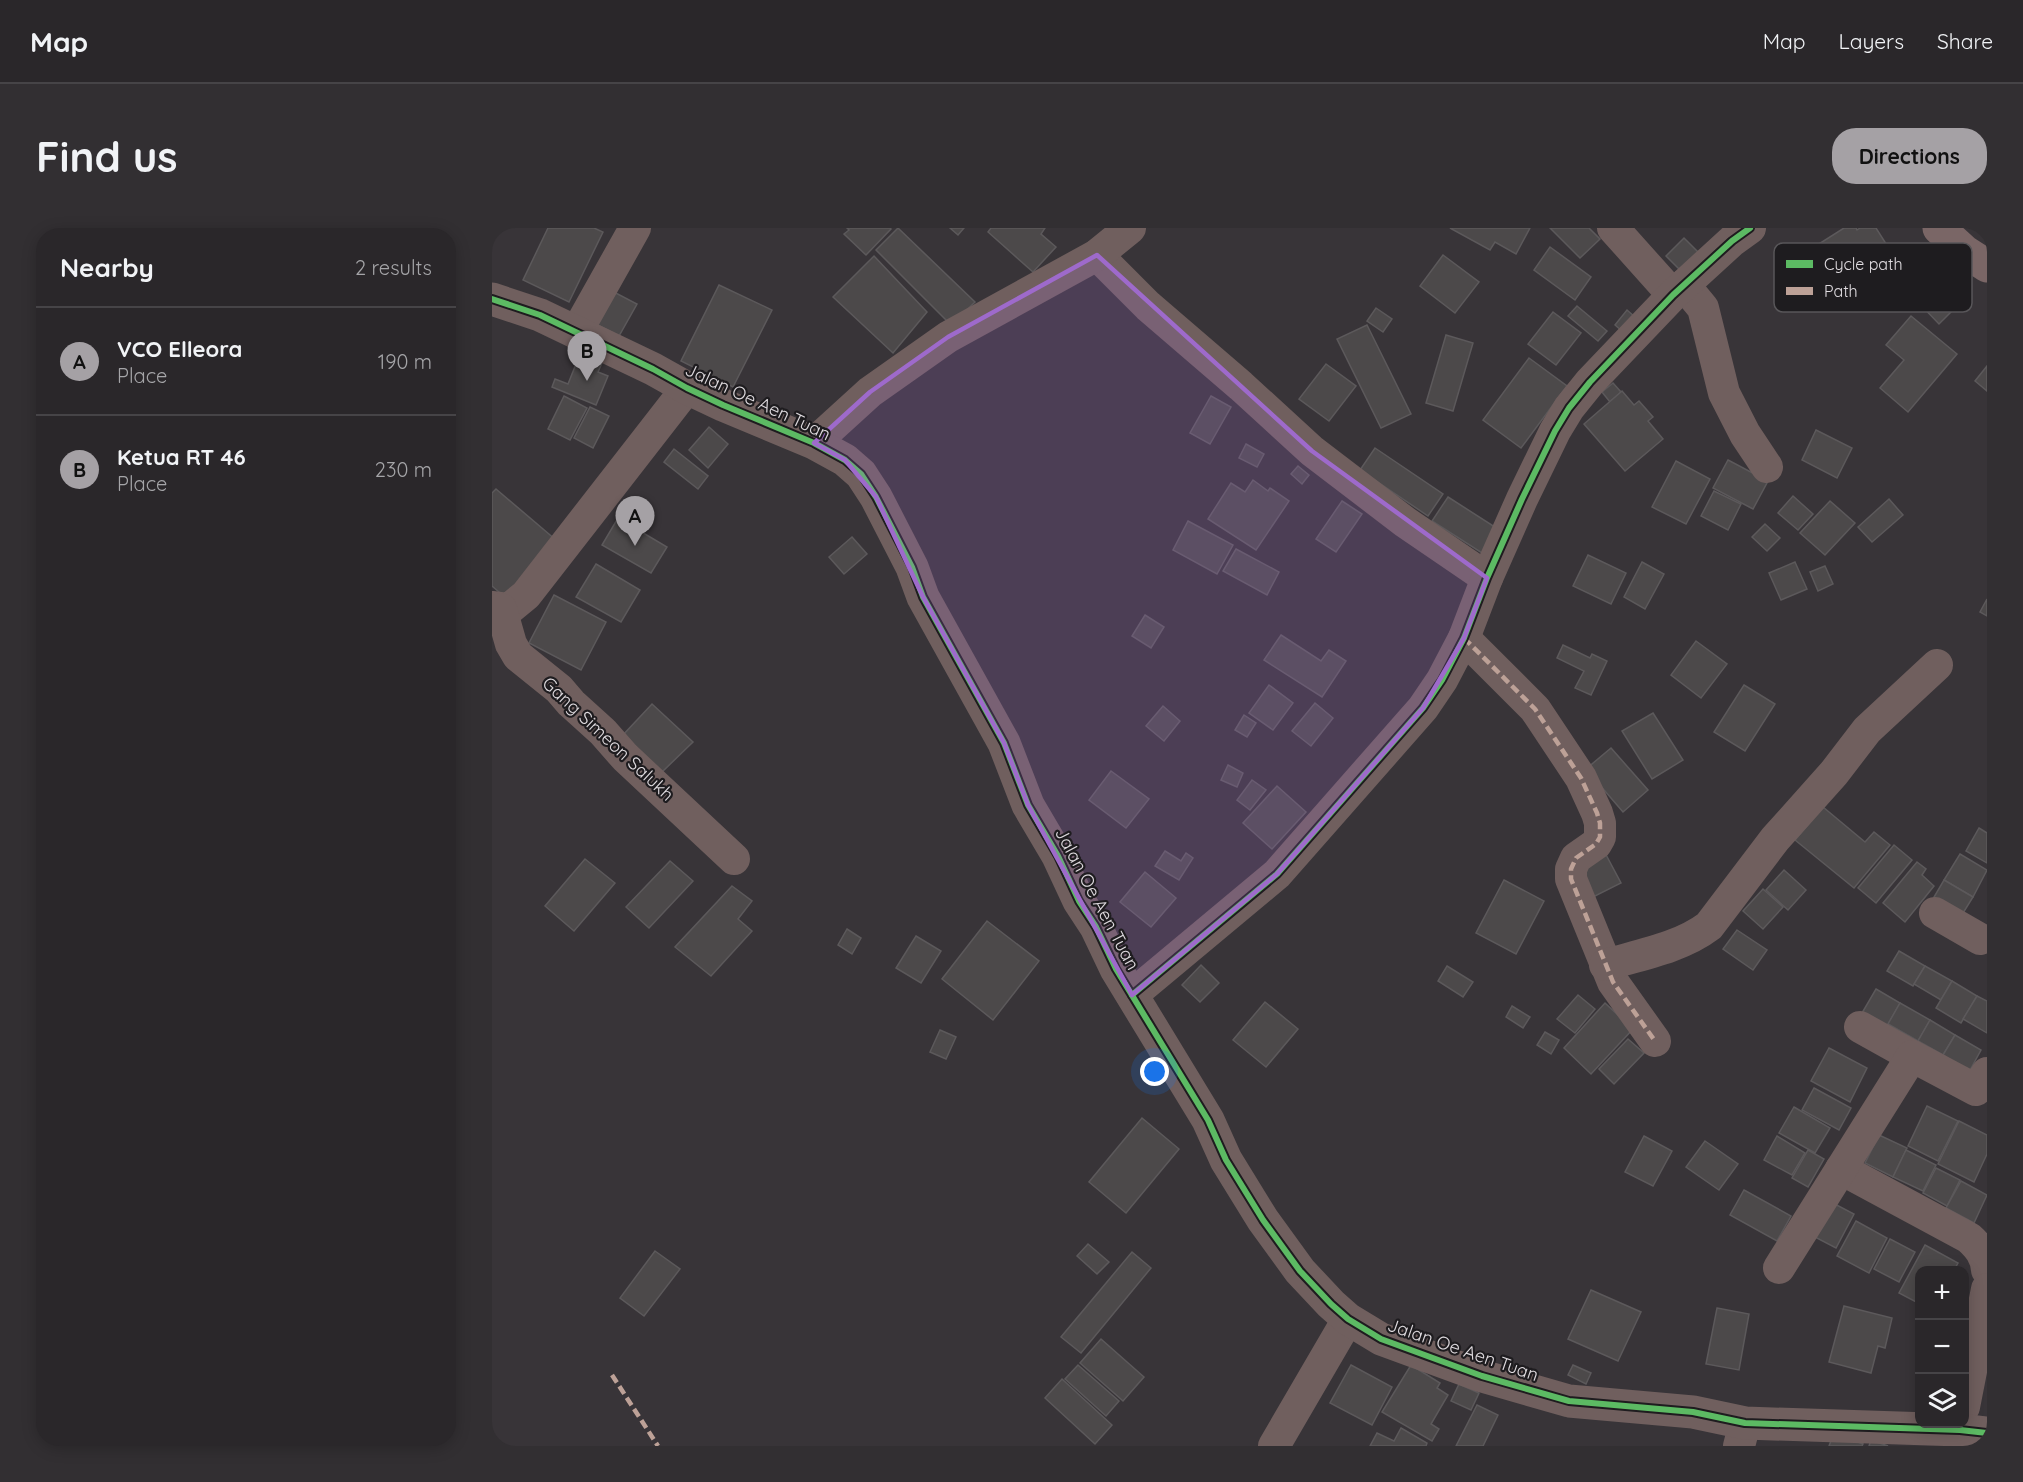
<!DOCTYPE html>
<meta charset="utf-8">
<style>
body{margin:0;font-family:Quicksand,sans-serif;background:#322f32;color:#f1f3f6}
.controls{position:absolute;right:18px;bottom:18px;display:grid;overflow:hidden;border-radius:12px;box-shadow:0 3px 15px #0003}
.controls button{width:54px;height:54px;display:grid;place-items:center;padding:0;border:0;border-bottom:2px solid #464447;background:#2a272a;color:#f1f3f6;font:30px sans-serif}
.you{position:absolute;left:663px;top:844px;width:21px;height:21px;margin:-15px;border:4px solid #fff;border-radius:50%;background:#1a73e8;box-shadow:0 0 0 9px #1a73e833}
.badge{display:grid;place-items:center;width:39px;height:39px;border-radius:50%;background:#a5a1a5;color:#111;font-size:20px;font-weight:700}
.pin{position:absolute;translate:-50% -50px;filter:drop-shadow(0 2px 3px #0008)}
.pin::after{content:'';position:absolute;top:32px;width:21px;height:18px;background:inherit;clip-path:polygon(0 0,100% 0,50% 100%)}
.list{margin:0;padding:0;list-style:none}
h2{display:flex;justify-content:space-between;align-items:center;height:78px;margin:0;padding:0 24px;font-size:26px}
h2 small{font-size:20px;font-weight:400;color:#a5a5a8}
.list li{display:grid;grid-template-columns:39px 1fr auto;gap:18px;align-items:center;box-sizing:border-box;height:108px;padding:0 24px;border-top:2px solid #464447}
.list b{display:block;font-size:22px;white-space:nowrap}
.list p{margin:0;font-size:20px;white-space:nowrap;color:#a5a5a8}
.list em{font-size:20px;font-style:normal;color:#a5a5a8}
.icon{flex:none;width:33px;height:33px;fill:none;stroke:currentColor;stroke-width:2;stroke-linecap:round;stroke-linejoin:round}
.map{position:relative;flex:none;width:1495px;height:1218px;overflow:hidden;border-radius:24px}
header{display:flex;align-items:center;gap:36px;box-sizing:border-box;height:84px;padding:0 30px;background:#2a272a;border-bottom:2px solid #464447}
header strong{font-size:28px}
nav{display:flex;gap:33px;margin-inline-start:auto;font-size:21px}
.intro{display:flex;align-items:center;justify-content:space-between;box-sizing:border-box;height:144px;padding:0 36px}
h1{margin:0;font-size:42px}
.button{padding:15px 27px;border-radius:24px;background:#a5a1a5;color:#111;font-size:21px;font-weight:700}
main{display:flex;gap:36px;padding:0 36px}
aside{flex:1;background:#2a272a;border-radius:24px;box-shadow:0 3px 15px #0003}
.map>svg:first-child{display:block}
.building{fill:#4c494a;stroke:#5c595b;stroke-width:1.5}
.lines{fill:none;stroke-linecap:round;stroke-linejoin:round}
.minor{stroke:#705f5e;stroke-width:32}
.tertiary{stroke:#705f5e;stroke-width:33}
.primary{stroke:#7a6666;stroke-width:33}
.quiet{stroke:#bda197;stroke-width:4.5;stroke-dasharray:9 4.5;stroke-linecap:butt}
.cycleway-casing{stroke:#1e1c1f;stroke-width:10}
.cycleway{stroke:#5cba63;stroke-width:6}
.marked{fill:#9e6acb;fill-opacity:0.2;stroke:#9e6acb;stroke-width:4.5;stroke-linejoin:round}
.labels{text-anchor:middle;stroke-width:4.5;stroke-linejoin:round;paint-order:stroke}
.street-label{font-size:18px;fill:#e0dce0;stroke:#1e1c1f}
.key{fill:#1e1c1f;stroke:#585659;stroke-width:1.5}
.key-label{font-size:16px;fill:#e0dce0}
</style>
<header>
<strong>Map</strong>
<nav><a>Map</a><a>Layers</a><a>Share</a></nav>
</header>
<div class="intro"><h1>Find us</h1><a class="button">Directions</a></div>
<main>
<aside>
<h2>Nearby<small>2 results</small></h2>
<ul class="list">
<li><span class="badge">A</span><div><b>VCO Elleora</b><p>Place</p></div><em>190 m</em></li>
<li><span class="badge">B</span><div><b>Ketua RT 46</b><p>Place</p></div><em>230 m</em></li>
</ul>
</aside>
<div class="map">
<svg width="1495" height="1218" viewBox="0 0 1495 1218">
<rect width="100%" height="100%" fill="#383438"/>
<g class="building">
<path d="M56,0H102L111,4L77,74L31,52Z"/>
<path d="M355,0H398L399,1L374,27L352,6L357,2Z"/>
<path d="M406,0L483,74L459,97L384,22Z"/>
<path d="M458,0H472L466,7Z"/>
<path d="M499,0H553L549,6L564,19L541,44L496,4Z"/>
<path d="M958,0H1038L1024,26L1003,14L998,22Z"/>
<path d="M1058,0H1097L1108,11L1088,30Z"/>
<path d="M1352,0H1364L1365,2L1368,0H1384L1398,22L1383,32L1394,49L1347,80L1311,26Z"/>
<path d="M1192,10L1209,27L1191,45L1174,28Z"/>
<path d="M1058,19L1099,49L1083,72L1042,42Z"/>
<path d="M1444,26L1471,54L1454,71L1463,80L1447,96L1402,49L1418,34L1426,43Z"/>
<path d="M951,27L987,54L963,85L928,58Z"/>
<path d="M382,28L435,84L401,125L341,69Z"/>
<path d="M227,57L280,82L241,159L189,133Z"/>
<path d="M118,62L145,76L127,108L102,95Z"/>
<path d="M1085,78L1115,103L1106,113L1076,88Z"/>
<path d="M884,80L900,91L891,104L875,93Z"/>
<path d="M1135,82L1143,89L1131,104L1123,97Z"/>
<path d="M1061,84L1089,105L1064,137L1036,116Z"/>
<path d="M1419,88L1465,126L1416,184L1388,160L1412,132L1394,117Z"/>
<path d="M875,97L919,186L889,200L845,111Z"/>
<path d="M954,107L981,115L961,183L934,175Z"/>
<path d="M88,126L110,135L106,144L116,148L104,177L60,159L63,151L76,156Z"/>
<path d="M1037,130L1075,158L1029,220L991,192Z"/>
<path d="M834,136L864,158L837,193L807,171Z"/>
<path d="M1495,138V163L1483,153Z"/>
<path d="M1121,155L1129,164L1118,174L1110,164Z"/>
<path d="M1130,163L1142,177L1147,173L1161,189L1156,193L1171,211L1133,243L1092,196Z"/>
<path d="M72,168L95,180L78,212L56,201Z"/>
<path d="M719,168L739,179L718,216L698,205Z"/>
<path d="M98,179L117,188L101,220L82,210Z"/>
<path d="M217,199L236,216L216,240L197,222Z"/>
<path d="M1324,202L1360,220L1345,250L1310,232Z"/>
<path d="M754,216L772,226L765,239L747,230Z"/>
<path d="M883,220L951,266L936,288L868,242Z"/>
<path d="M182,221L216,248L206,261L172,234Z"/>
<path d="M1236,232L1276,253L1261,281L1221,260Z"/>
<path d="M1184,233L1218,251L1194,296L1160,279Z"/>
<path d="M806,238L817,247L810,256L799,246Z"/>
<path d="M761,252L776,263L778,260L797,273L764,322L716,291L739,255L753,264Z"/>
<path d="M4,261L64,312L14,370L0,358V265Z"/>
<path d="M1222,263L1249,276L1236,302L1209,288Z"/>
<path d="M1301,268L1321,286L1306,302L1286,285Z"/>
<path d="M956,269L1006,301L990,325L940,293Z"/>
<path d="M1397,271L1411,287L1380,314L1366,299Z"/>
<path d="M850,273L870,286L844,324L824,311Z"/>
<path d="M1338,273L1363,295L1333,327L1308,305Z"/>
<path d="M126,290L175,319L159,345L110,317Z"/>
<path d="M696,293L741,317L725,346L681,322Z"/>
<path d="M1273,296L1288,310L1275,323L1260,309Z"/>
<path d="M360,309L375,326L352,346L337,329Z"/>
<path d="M744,321L787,344L775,367L731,343Z"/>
<path d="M1096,327L1134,345L1119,376L1081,358Z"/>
<path d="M1150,334L1172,346L1153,381L1132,369Z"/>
<path d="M1303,334L1315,361L1289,372L1277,345Z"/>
<path d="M104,336L148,362L129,394L84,369Z"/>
<path d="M1333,338L1341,356L1326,363L1318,344Z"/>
<path d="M62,367L114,394L89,442L37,415Z"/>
<path d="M1495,371V388L1488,384Z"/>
<path d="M653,387L672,399L659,420L640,408Z"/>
<path d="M789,407L829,433L837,422L854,433L830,469L772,432Z"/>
<path d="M1204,413L1235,436L1209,470L1179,447Z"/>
<path d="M1071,417L1098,430L1100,426L1115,433L1099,467L1083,460L1092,443L1065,430Z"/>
<path d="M777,457L801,475L781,502L757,485Z"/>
<path d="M1252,457L1283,476L1253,523L1222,504Z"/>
<path d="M823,475L841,490L819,518L800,503Z"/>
<path d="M160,476L201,514L170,544L130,508Z"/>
<path d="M671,478L688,493L672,513L654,498Z"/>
<path d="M1161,485L1191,532L1160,551L1130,503Z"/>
<path d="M752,487L764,495L755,509L743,502Z"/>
<path d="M1119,520L1156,562L1131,584L1094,541Z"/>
<path d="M736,537L751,545L745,559L729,552Z"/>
<path d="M619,543L657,571L634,600L597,572Z"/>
<path d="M760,552L774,562L758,582L745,572Z"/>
<path d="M785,558L814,584L780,621L751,595Z"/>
<path d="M1331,579L1373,614L1382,604L1398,617L1362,660L1303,612Z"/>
<path d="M1487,600L1495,605V635L1474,623Z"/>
<path d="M1402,617L1420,632L1384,675L1366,660Z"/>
<path d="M673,623L689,633L694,625L701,630L687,652L663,638Z"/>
<path d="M1112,623L1129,655L1101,669L1084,637Z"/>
<path d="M1468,626L1495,642L1481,669L1452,652Z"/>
<path d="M93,631L123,655L82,703L53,678Z"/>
<path d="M178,633L201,653L157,700L134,679Z"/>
<path d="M1425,634L1434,641L1430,647L1442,658L1413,694L1391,675Z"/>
<path d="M1292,642L1314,662L1296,682L1274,662Z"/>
<path d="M653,644L684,670L659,699L628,674Z"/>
<path d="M1012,652L1052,673L1024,726L984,705Z"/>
<path d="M1452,652L1481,669L1463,698L1435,681Z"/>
<path d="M240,658L260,673L246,691L260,703L219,748L183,719Z"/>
<path d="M1271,661L1291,679L1271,701L1251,683Z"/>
<path d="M495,693L547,733L501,792L450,751Z"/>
<path d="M355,701L369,710L360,726L346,717Z"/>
<path d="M1245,702L1275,722L1261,742L1231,721Z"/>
<path d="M424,708L449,723L429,755L404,740Z"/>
<path d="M1407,723L1433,738L1421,758L1395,743Z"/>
<path d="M709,737L727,755L708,774L690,757Z"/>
<path d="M955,738L981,754L971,769L946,753Z"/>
<path d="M1433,738L1460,753L1449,772L1422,756Z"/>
<path d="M1460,753L1485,768L1469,795L1444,780Z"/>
<path d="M1384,761L1408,775L1395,798L1370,785Z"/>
<path d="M1086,767L1103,781L1083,805L1065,791Z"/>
<path d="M1485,768L1495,773V805L1471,791Z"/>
<path d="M773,774L806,801L774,839L741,812Z"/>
<path d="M1113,775L1141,801L1099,846L1072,820Z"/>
<path d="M1408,775L1438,792L1426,813L1396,796Z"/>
<path d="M1020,778L1038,789L1031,800L1014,789Z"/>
<path d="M1438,792L1463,807L1451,827L1426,813Z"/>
<path d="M448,802L464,809L454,831L438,824Z"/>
<path d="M1053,804L1067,812L1059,826L1045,817Z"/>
<path d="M1463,807L1489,822L1477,844L1451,827Z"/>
<path d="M1136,811L1152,825L1122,856L1107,841Z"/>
<path d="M1337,820L1375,840L1358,874L1319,853Z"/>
<path d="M1322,860L1359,880L1347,902L1310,882Z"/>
<path d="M1435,878L1466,893L1446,933L1416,918Z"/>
<path d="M1302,879L1338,900L1323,925L1287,905Z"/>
<path d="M650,890L687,921L634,985L597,954Z"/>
<path d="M1467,893L1495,907V926L1482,954L1446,936Z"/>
<path d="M1387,907L1415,920L1401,949L1373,935Z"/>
<path d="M1152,908L1180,923L1161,958L1133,944Z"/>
<path d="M1285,908L1313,925L1300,947L1272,932Z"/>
<path d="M1213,913L1246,936L1227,962L1194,939Z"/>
<path d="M1316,922L1332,931L1316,959L1300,950Z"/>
<path d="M1414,922L1444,937L1431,963L1401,949Z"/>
<path d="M1444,940L1468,952L1455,978L1431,965Z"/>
<path d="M1469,953L1495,967L1482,995L1454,980Z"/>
<path d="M1252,962L1299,988L1285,1013L1238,987Z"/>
<path d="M1337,973L1362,986L1344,1020L1319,1007Z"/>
<path d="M1364,993L1395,1010L1377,1045L1345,1028Z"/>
<path d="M1398,1011L1423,1024L1407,1054L1382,1041Z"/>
<path d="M596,1016L617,1034L605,1046L585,1028Z"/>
<path d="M1433,1017L1466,1035L1462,1042H1428V1076L1407,1065Z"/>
<path d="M163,1023L188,1041L152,1088L128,1070Z"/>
<path d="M640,1024L659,1040L589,1125L569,1109Z"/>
<path d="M1099,1062L1149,1084L1126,1133L1076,1111Z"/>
<path d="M1352,1078L1400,1090L1393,1120L1386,1118L1379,1145L1337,1134Z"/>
<path d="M1225,1080L1257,1086L1247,1142L1214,1136Z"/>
<path d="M609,1111L652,1149L631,1173L588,1135Z"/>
<path d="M586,1137L627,1173L614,1188L573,1151Z"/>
<path d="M859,1137L900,1159L880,1197L838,1175Z"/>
<path d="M919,1137L948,1155L945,1160L956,1167L939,1196L947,1201L940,1213L890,1184Z"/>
<path d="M1081,1137L1099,1145L1094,1156L1076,1147Z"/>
<path d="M570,1151L620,1197L603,1216L553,1170Z"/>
<path d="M967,1156L987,1165L979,1182L959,1173Z"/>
<path d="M985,1177L1006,1187L991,1218H964Z"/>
<path d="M909,1200L935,1215L934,1218H878L885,1205L902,1213Z"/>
<path d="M1342,1205L1371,1216L1370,1218H1337Z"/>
<path d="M1379,1212L1396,1218H1377Z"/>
</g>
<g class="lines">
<g class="minor">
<path d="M1121,0L1181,67"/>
<path d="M605,27L656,78L749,158L820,223L913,294L995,350"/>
<path d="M1192,57L1211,80L1232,165L1253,206L1275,239"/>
<path d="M84,105L143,0"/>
<path d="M322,215L378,164L456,109L605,27L638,0"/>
<path d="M0,379L17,381L34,367L195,160"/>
<path d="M9,381L19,416L26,428L67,461L79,475L111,504L133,529L242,631"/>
<path d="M972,410L1043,481L1089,550L1105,585L1108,595V609L1104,616L1084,630L1079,641V651L1121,754L1163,813"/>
<path d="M1443,685L1488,711"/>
<path d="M1113,737C1147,727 1188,720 1217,698L1283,611L1342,545L1375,502L1445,437"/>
<path d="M640,767L785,646L931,480L950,452L972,410L995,350L1030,271L1063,203L1077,180L1098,154L1181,67L1240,13L1258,0"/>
<path d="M1368,799L1420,828"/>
<path d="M1349,941L1477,1010C1487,1019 1494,1028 1495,1042"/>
<path d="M1287,1040L1420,828L1484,862L1495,845"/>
<path d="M1472,1179L1495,1061"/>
<path d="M782,1218L856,1091"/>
<path d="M1247,1218L1253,1195"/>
</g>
<path class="tertiary" d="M0,71L48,87L161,141L195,160L231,177L322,215L353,232L369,246L384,269L420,339L431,369L512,515L536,577L566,628L587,673L604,699L624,741L716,892L734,932L771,992L808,1043L839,1076L856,1091L889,1111L990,1148L1077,1173L1201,1184L1253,1195L1468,1202L1495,1205"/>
<path class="primary" d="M1447,0L1472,23L1495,38"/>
<g class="quiet">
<path d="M972,410L1043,481L1089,550L1105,585L1108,595V609L1104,616L1084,630L1079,641V651L1121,754L1163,813"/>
<path d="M120,1147L166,1218"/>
</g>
<defs>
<g id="cycleway">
<path d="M0,71L48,87L161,141L195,160L231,177L322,215L353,232L369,246L384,269L420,339L431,369L512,515L536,577L566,628L587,673L604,699L624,741L716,892L734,932L771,992L808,1043L839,1076L856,1091L889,1111L990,1148L1077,1173L1201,1184L1253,1195L1468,1202L1495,1205"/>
<path d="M640,767L785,646L931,480L950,452L972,410L995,350L1030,271L1063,203L1077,180L1098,154L1181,67L1240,13L1258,0"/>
</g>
</defs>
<use href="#cycleway" class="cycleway-casing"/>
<use href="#cycleway" class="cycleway"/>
</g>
<path class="marked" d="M605,27L820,223L995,350L972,410L931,480L785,646L640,767L536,577L512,515L431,369L384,269L353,232L322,215L378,164L456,109Z"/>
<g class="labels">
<g class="street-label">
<text transform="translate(266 174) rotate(25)" y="6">Jalan Oe Aen Tuan</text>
<text transform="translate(116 511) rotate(43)" y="6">Gang Simeon Salukh</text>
<text transform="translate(605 671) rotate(62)" y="6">Jalan Oe Aen Tuan</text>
<text transform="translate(971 1122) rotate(19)" y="6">Jalan Oe Aen Tuan</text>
</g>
</g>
<rect x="1282" y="15" width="198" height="69" rx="9" class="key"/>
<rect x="1294" y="32" width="27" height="8" fill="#5cba63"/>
<rect x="1294" y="59" width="27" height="8" fill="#bda197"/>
<g class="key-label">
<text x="1332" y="42">Cycle path</text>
<text x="1332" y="69">Path</text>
</g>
</svg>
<div class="controls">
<button>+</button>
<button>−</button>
<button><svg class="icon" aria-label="layers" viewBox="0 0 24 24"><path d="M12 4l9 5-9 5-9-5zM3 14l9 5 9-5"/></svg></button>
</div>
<div class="you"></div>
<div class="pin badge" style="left:143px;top:318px">A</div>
<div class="pin badge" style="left:95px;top:153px">B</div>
</div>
</main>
